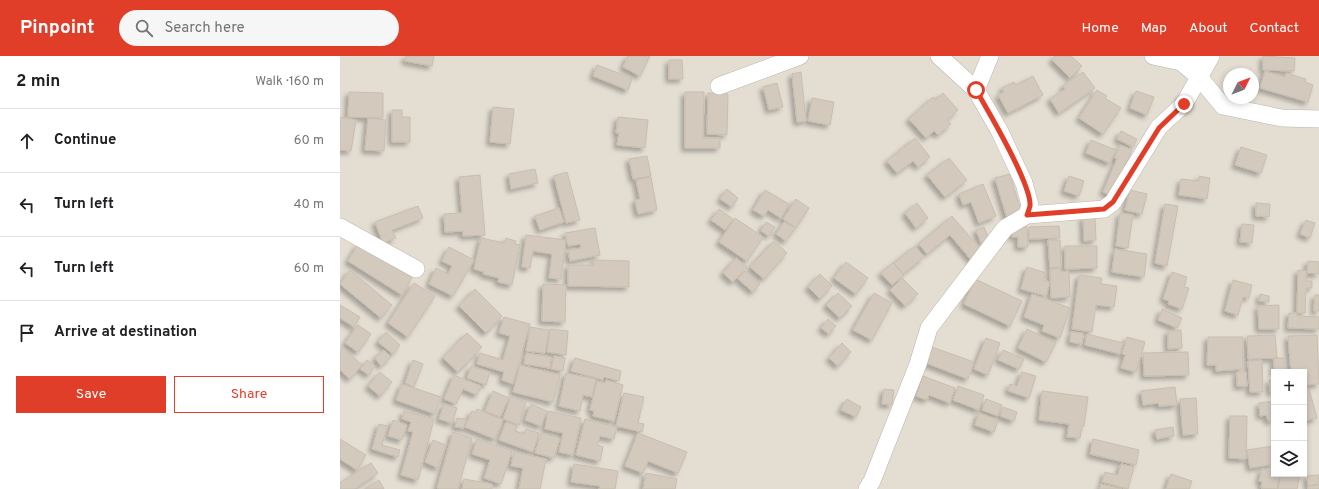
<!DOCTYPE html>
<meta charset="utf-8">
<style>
body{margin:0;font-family:Overpass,sans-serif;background:#f6f6f6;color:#202124}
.controls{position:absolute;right:12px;bottom:12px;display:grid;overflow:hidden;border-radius:0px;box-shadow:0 2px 6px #0003}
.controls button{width:36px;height:36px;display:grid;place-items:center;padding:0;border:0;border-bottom:1px solid #e0e0e0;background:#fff;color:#202124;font:20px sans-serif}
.compass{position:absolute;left:883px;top:12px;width:36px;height:36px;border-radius:50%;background:#fff;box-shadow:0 2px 6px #0003;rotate:48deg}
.stop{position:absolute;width:12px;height:12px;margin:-9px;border:3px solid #e13e29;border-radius:50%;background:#fff}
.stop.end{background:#e13e29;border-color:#fff;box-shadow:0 1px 4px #0008}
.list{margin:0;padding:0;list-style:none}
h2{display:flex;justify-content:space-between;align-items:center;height:52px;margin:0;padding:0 16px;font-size:17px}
h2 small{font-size:13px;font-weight:400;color:#757577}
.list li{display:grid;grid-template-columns:26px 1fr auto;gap:12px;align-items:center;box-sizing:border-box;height:64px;padding:0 16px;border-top:1px solid #e0e0e0}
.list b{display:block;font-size:15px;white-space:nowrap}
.list em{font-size:13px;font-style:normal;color:#757577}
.actions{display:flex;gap:8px;padding:12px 16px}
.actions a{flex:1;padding:9px 0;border:1px solid #e13e29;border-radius:0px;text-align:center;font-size:14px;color:#e13e29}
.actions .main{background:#e13e29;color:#fff}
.icon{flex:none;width:22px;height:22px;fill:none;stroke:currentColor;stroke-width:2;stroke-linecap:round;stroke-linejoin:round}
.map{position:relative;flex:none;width:979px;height:433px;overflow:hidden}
header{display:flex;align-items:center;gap:24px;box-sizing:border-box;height:56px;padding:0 20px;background:#e13e29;color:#fff}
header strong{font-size:19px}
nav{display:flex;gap:22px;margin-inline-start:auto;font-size:14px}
.search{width:280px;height:36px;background:#f6f6f6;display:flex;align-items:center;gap:10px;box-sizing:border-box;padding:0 14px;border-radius:22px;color:#757577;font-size:15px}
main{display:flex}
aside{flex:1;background:#fff}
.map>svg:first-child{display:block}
.residential{fill:#e3ddd2;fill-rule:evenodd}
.building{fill:#d3c9bd;stroke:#c9beae;filter:url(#shadow)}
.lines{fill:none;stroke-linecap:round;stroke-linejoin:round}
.street-casing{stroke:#bcb5aa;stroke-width:18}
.street{stroke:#fff;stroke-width:17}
.route{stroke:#e13e29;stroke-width:5}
</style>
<header>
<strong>Pinpoint</strong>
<div class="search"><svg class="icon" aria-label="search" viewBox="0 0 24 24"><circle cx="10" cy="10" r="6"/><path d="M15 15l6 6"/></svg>Search here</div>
<nav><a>Home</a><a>Map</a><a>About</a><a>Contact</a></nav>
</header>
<main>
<aside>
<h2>2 min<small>Walk · 160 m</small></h2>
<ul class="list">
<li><svg class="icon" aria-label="ahead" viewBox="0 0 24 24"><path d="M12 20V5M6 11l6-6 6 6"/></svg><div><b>Continue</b></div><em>60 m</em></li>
<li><svg class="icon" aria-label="left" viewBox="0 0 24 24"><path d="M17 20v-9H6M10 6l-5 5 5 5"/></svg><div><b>Turn left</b></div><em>40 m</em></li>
<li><svg class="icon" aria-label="left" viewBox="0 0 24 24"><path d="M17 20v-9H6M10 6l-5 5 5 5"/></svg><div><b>Turn left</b></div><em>60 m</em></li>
<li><svg class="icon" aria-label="arrive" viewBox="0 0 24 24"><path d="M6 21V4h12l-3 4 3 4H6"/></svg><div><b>Arrive at destination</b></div></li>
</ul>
<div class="actions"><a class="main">Save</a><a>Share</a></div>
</aside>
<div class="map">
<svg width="979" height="433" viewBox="0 0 979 433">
<defs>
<filter id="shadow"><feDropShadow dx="-3.5" dy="3.5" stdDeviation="2" flood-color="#0004"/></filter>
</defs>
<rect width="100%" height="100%" fill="#efebe3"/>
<path class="residential" d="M0,0H979V433H0ZM889,18H913V42H889ZM934,316H964V418H934Z"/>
<g class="building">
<path d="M66,0H94L92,10L65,5Z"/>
<path d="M288,0H310L300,20L283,11Z"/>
<path d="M715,0H731L742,10L730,22L712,4Z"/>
<path d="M923,0L955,2L954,15L923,14Z"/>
<path d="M329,4H342L343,23H329Z"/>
<path d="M257,9L292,22L288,34L253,20Z"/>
<path d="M925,15L945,21L946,17L966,23L965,26L973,29L968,46L920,32Z"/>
<path d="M461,16L466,65L457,66L452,18Z"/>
<path d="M743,16L755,32L719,57L710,43L725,33L723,30Z"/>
<path d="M693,20L703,39L668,57L658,39L664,36L662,32L674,26L676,29Z"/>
<path d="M437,27L443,51L429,54L423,31Z"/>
<path d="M757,34L767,40L765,42L781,52L763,78L739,62Z"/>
<path d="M796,35L814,41L807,59L790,52Z"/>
<path d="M9,36L43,37V62L8,61Z"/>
<path d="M345,36H364L363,82H380V92H345Z"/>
<path d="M368,37L388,38L387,79L367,78Z"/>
<path d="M603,37L618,54L607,64L611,68L598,79L594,75L586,82L569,63L593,41L595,44Z"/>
<path d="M472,42L494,46L490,69L468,65Z"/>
<path d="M153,51L174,53L170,88L150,86Z"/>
<path d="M52,54H62V61H70V86H52Z"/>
<path d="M0,61L16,64L11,95L0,94Z"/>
<path d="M278,61L308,64L305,92L277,89L279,77H276Z"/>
<path d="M28,62L46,64L44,95L25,94Z"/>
<path d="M781,75L797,83L793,91L777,83Z"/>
<path d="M575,82L590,101L578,111L573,105L557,117L547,105Z"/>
<path d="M751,84L776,94L770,107L746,97Z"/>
<path d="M780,89L792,94L772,140L763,136L777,103L774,102Z"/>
<path d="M901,91L927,99L921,117L895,109Z"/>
<path d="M307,100L311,120L293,123L289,103Z"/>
<path d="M609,102L627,124L605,141L587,119Z"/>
<path d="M195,113L198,127L171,133L169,118Z"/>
<path d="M227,116L240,164L226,167L214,120Z"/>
<path d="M670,118L682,158L667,162L655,122Z"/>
<path d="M140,119L145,179L123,180V175L105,176L104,158L122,157L119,121Z"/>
<path d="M729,120L744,125L739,140L724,135Z"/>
<path d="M859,120L870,122L867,143L839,139L841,123L859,125Z"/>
<path d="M311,121L317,154L298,158L295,144L300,143L296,124Z"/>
<path d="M643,128L656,160L639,167L631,146L623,149L619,138Z"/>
<path d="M387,133L398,142L392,151L380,143Z"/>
<path d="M425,134L449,148L441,162L428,154L424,160L413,154Z"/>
<path d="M790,134L807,138L802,158L785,154Z"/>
<path d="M456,143L469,152L456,172L443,163Z"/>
<path d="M577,147L588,162L576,172L565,157Z"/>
<path d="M916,147L930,148L929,161L916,160Z"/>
<path d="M825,148L838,150L827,210L815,207Z"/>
<path d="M78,150L83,162L52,174L56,182L43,187L35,166Z"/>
<path d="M219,152L224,166L200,174L195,160Z"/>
<path d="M379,153L393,163L385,174L371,164Z"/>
<path d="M780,157L793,159L788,192L776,190Z"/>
<path d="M612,160L643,196L632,205L610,179L587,198L579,188Z"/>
<path d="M755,160L756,184L744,185L743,161Z"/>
<path d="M395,162L423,181L407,205L379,186Z"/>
<path d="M966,164L975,167L970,182L960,178Z"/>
<path d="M426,166L435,171L429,180L421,175Z"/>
<path d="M444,166L455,172L446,185L436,178Z"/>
<path d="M902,168L914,169L912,187L900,186Z"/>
<path d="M719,170L720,182L689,183V171Z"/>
<path d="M644,171L649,183L641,187L636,174Z"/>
<path d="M672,171H687L688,191H678V181H672Z"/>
<path d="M255,172L260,199L230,205L228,194L241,192L240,188L228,190L225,177Z"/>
<path d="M186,179L226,184L221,223L209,222L212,198L193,195L190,212L182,211Z"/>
<path d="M141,182L165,187L166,182L176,185L175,188L180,189L172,229L158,226L159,222L143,218L144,216L134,213Z"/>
<path d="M708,184H720L721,211L710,212Z"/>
<path d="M434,185L447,197L424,223L410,211Z"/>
<path d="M18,188L72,221L62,239L8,205Z"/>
<path d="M575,190L584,201L563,218L554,207Z"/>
<path d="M725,190H757V212L725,213Z"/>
<path d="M109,191L134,204L113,240L89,228L96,212L108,218L112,210L102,205Z"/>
<path d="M775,193L807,198L804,221L772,216Z"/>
<path d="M396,202L407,211L393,226L383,217Z"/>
<path d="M254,204L289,205V231L228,230V209H254Z"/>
<path d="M968,205L979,206V218L967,217Z"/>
<path d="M506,206L528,222L516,238L494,222Z"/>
<path d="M553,207L564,219L552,229L541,217Z"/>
<path d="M687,211L706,217L703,224L710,226L706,240L681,233Z"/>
<path d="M710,213H720V216L729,215L730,241L711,242Z"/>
<path d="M10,214L52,249L41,262L0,228Z"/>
<path d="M958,214L967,215L966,225H972V232H966L965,257H957Z"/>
<path d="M405,215L420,228L413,236L398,223Z"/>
<path d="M832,216L847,221L844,231L849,232L842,253L828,248L829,245L823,243Z"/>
<path d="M480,218L492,230L480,243L468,231Z"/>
<path d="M739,219L762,222L761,228L777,230L774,251L756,249L752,276L732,273Z"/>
<path d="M562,222L578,238L565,250L550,234Z"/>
<path d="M635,223L682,245L670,270L624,248Z"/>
<path d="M893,224L912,229L909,242L903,241L898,259L885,255Z"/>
<path d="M74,227L95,240L68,281L48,267Z"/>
<path d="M203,228L226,229L225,266L202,265Z"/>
<path d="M135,233L162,260L146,277L119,250Z"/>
<path d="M498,237L512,250L500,262L486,249Z"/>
<path d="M534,237L552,247L532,284L513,274Z"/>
<path d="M692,238L730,252L720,282L702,275L704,269L684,261Z"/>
<path d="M920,238L929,240V246L919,245Z"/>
<path d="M975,239H979V255H974Z"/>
<path d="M0,249L20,261L14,271L0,262Z"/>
<path d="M939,249V273H919L918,250Z"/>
<path d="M822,253L842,262L837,272L818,264Z"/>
<path d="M949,257H957V260L979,261V273L948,272Z"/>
<path d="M164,261L190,268L173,328L162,324L164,316L137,308L140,297L163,304L170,280L159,277Z"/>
<path d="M488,263L496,270L489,278L481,272Z"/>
<path d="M18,269L31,278L18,296L5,287Z"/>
<path d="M190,271L209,274L205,297L186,295Z"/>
<path d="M210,273L228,275L226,299L207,296Z"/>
<path d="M687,273L716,287L706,306L678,292Z"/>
<path d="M841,274L842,292L828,293V275Z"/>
<path d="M46,276L60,289L53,298L38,286Z"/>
<path d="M731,276L743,277L742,288L730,286Z"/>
<path d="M127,277L142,291L118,316L103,302Z"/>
<path d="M747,278L783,287L780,298L745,289Z"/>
<path d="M935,279L937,302L908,303L907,280Z"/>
<path d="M977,279L979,328L964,329V316H951L948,280Z"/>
<path d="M787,281L805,286L796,316L781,312L785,299L782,298Z"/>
<path d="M868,281H903V313L876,315V309H867Z"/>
<path d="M646,282L660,287L648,319L634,313Z"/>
<path d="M502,287L511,296L498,310L489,302Z"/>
<path d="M589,290L634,306L628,323L583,306Z"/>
<path d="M2,291L22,309L10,323L0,314V294Z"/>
<path d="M44,294L51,301L41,310L35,302Z"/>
<path d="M663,294L684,303L679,313L658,304Z"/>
<path d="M848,296L849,319L804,320L803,297Z"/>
<path d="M186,297L211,301L210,312L184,308Z"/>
<path d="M214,300L225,302L223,315L211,313Z"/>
<path d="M235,302L281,315L279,325L264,321L263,324L231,315Z"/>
<rect x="934" y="302" width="10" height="14"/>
<path d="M27,304L35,310L29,319L20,313Z"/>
<path d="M73,304L83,308L74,331L65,327Z"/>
<path d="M922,304L923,336H910L908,305Z"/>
<path d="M180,309L220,319L213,346L173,336Z"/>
<path d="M131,310L150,316L146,329L127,322Z"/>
<path d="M40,316L52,326L40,340L28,330Z"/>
<path d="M682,316L696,320L689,342L668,335L670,328L677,330Z"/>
<path d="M897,316H906L907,330H897Z"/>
<path d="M226,317L256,323L252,341L243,339L240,355L219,350Z"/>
<path d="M114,319L141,330L137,339L123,333L116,348L104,343Z"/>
<path d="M583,320L615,332L610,347L589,339L587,344L576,340Z"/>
<path d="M266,324L283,329L274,365L253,360L254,355L250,354L257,325L265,327Z"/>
<path d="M929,324H934V336H930Z"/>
<path d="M62,328L101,341L95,358L56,344Z"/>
<path d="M618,330L644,339L639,354L613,344Z"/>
<path d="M835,331L837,349L819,350L818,347L803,349L801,335Z"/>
<path d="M544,333L554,334L552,349L542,348Z"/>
<path d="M969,333L977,362L964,365V334Z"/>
<path d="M153,335L169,342L160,361L145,355Z"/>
<path d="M702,335L748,341L744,370H742L740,382L727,381L729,368L699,364Z"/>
<path d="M284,337L304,341L298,367L304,368L302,376L276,370Z"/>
<path d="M171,340L186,346L179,369L163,363Z"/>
<path d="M856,342L858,378L843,379L840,343Z"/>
<path d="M507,343L521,351L516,361L501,354Z"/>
<path d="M646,343L662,349L658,360L642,354Z"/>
<path d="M934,345V364L928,365L926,359L920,360L919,347Z"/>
<path d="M104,348L117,352L112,367L99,363Z"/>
<path d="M191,348L207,355L201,370L185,364Z"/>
<path d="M663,351L677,356L674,365L660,360Z"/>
<path d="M137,353L163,364L155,383L125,371L132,355L135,357Z"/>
<path d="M64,355L94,363L78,424L61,419L73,376L68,375L71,366L62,363Z"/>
<path d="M208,355L241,362L233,399L219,396L223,377L205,373Z"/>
<path d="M639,357L658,364L654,376L635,369Z"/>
<path d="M890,360H907L906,403L889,402Z"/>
<path d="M117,362L126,363L124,372L115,371Z"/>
<path d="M245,363L277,371L274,383L260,380L257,389L263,391L260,405L236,399Z"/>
<path d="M53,364L67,369L62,384L48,380Z"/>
<path d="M166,366L177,370L175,375L184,378L186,373L199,377L193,396L159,384Z"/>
<path d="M39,368L47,370L42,389L60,394L58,401L32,393Z"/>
<path d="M833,371L834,380L817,383L815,374Z"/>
<path d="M113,376L132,382L118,433H99L97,432Z"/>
<path d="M201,377L220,382L214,402L195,397Z"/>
<path d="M298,377L347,396L338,417L308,405L303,417L285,410Z"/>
<path d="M0,383L26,399L17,414L0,403Z"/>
<path d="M137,383L172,395L161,428L144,422L150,404L132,398Z"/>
<path d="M753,383L799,394L796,409L750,398Z"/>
<path d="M93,384L106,389L98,412L85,406Z"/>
<path d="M934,390V408L910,412L907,394Z"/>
<path d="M174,396L206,403L200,433H179L183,412L171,410Z"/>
<path d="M31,407L38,417L14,433H0V427Z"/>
<path d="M234,408L278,415L275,433H259L260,430L231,426Z"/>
<path d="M781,408L794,411L788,433L762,426L765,416L778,419Z"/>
<path d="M922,413L934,416V418H940L937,433L921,432L922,426L919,425Z"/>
<path d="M306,417L337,423L335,433H303Z"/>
<path d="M831,418L852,425L849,433H826Z"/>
<path d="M941,418L960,419L957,433H938Z"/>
<path d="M979,419V428L968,430L967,420Z"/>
<path d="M124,423L152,428V433H122Z"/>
<path d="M39,424L44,433H25Z"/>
<path d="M761,428L782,433H760Z"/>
<path d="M979,429V433H968V430Z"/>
</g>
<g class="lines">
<defs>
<g id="street">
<path d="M599,0L636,34L659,74L684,127L690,149L687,159"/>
<path d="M813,0L841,6L859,0"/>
<path d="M841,6L859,21L883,50L942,62L979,63"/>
<path d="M379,30L460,0"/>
<path d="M636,34L650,0"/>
<path d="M0,171L76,213"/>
<path d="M527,433L532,425L578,308L589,272L665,172L687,159L764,153L773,146L819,71L844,48L871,0"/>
</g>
</defs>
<use href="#street" class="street-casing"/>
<use href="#street" class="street"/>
</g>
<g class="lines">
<path class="route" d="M636,34C648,55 692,129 690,150C689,153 688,157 687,159L764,153L773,146L819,72L844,48"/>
</g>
</svg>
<div class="controls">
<button>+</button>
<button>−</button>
<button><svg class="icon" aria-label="layers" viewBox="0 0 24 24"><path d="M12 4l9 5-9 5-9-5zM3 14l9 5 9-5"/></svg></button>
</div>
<svg class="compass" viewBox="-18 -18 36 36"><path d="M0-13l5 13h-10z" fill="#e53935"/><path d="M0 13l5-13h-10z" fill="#757577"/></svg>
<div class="stop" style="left:636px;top:34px"></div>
<div class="stop end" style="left:844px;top:48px"></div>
</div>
</main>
